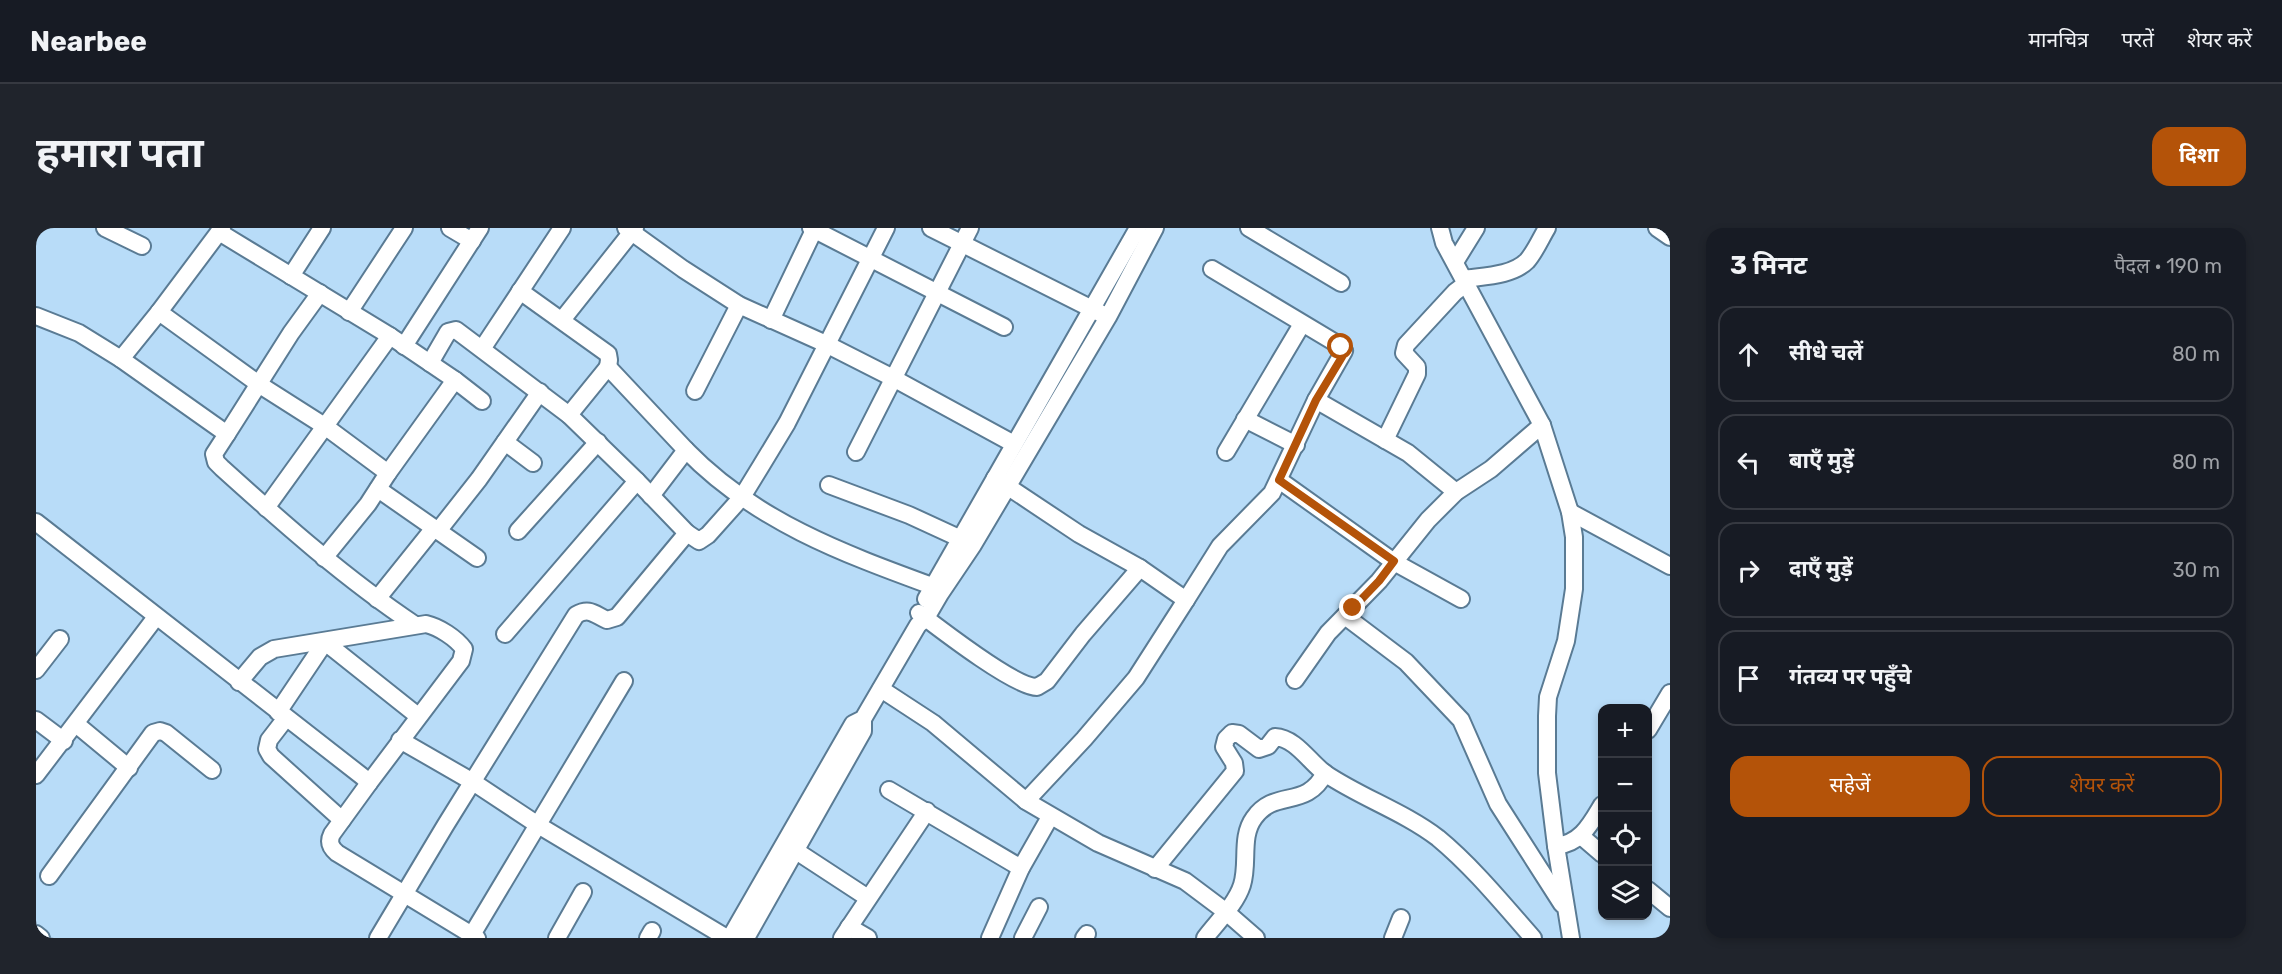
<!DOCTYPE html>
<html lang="hi">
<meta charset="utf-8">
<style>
body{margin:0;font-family:Rubik,"Noto Sans Devanagari",sans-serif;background:#20242c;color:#f1f3f6}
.controls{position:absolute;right:18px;bottom:18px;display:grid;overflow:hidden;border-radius:12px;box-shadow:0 3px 9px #0003}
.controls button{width:54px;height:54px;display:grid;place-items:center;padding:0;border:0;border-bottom:2px solid #363941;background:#171b24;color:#f1f3f6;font:30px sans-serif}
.stop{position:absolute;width:18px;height:18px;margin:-14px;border:4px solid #b45309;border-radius:50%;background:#fff}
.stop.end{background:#b45309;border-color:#fff;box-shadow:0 2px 6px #0008}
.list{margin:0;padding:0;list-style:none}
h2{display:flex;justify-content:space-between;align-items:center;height:78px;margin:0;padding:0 24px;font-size:26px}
h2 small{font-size:20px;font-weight:400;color:#9ea1a6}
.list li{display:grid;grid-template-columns:39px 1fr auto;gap:18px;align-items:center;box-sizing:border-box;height:96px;margin:0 12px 12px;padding:0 12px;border:2px solid #363941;border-radius:18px}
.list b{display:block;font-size:22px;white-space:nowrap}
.list em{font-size:20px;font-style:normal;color:#9ea1a6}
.actions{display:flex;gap:12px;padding:18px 24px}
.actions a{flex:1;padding:14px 0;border:2px solid #b45309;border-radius:18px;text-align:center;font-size:21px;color:#b45309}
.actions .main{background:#b45309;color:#fff}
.icon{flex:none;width:33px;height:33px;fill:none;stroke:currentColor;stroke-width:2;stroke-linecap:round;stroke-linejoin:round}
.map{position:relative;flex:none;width:1634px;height:710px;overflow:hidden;border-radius:18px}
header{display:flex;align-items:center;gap:36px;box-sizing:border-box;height:84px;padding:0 30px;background:#171b24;border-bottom:2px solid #363941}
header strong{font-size:28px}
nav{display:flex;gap:33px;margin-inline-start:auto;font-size:21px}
.intro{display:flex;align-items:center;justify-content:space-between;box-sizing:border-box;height:144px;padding:0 36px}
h1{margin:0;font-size:42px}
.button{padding:15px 27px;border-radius:18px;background:#b45309;color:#fff;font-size:21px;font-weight:700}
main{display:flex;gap:36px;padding:0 36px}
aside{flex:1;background:#171b24;border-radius:18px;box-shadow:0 3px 9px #0003}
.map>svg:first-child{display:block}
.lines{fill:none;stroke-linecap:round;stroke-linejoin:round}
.minor-casing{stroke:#5a7b94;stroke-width:20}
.minor{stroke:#fff;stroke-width:16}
.route{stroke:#b45309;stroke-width:8}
</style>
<header>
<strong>Nearbee</strong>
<nav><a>मानचित्र</a><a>परतें</a><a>शेयर करें</a></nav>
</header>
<div class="intro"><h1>हमारा पता</h1><a class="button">दिशा</a></div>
<main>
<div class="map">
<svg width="1634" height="710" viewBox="0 0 1634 710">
<rect width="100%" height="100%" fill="#b8dcf8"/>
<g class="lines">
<defs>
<g id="minor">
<path d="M69,0L106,18"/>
<path d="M414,0L436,13"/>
<path d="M590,0L647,41L703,77L790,116L857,150L978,216"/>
<path d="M775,0L968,99"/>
<path d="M895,0L1066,86"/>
<path d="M1213,0L1305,55"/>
<path d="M1404,0L1408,15L1506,197L1534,284L1538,309V361L1530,413L1512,469L1511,488V545L1520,618L1535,710"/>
<path d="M1621,0L1634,9"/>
<path d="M183,4L354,108L419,152"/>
<path d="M1419,34L1440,0"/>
<path d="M255,48L286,0"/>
<path d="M1428,51C1448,48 1476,48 1491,33C1499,24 1505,10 1511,0"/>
<path d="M484,63L572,126L573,132L572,139"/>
<path d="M123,84L224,157L290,199L352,245L332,276L288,330"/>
<path d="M313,84L368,0"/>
<path d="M0,88L43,105L85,131L191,206L178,226L180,234L186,240C248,296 310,351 379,397"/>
<path d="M526,92L599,0"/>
<path d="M735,92L779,0"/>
<path d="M368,118L444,0"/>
<path d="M446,121L526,0"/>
<path d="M85,131L123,84L186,0"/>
<path d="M394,135L412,104L420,102L533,187L601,253L651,305L663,313L672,307L706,269L725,238L751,195L850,0"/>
<path d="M659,163L703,77"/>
<path d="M1280,172L1372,225L1420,264"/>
<path d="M533,187L572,139L650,222"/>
<path d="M1209,191L1260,217"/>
<path d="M191,206L255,105L284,65"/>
<path d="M1349,212L1381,146V139L1368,125L1370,117L1419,64L1431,55"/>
<path d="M469,214L497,235"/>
<path d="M820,224L934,0"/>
<path d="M1190,224L1266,96"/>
<path d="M352,245L419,152L446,173"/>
<path d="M959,250L1043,306L1104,340L1150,372L1184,318L1236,265L1280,172L1308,123L1303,117L1176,41"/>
<path d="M1243,252L1358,334L1425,371"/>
<path d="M793,257L873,287L923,310"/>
<path d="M342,261L441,330"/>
<path d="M615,268L650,222C719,293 806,325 896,358"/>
<path d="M230,280L354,108"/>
<path d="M1534,284L1634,338"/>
<path d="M0,294L327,549L333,555L296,606C292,614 295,620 301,625L441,710"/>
<path d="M402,303L443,251L504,164"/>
<path d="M482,303L562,214"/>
<path d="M341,371L398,300"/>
<path d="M890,371L1102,0"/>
<path d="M883,385C904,401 979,459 1001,459L1011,453L1047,406L1104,340"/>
<path d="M1309,388L1370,434L1425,492L1462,576L1526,676"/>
<path d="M469,406L601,253"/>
<path d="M0,442L24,411"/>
<path d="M1259,452L1292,405L1343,353L1392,292L1420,264L1455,241L1506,197"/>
<path d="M203,454L224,429L238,421L390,396C403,399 420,410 428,421L425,433L333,555"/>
<path d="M845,461L897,495L990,573L1062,615L1149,653L1189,683L1220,710"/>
<path d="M242,484L289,414L382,488"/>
<path d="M250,490L233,512L231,521L235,528L306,592"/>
<path d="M0,492L28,513"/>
<path d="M40,496L93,540"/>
<path d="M1612,502L1634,465"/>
<path d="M364,512L437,554L502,597L691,710"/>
<path d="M0,547L120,389"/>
<path d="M853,562L985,640"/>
<path d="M990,573L1048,511L1100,450L1150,372"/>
<path d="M1545,608L1566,626"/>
<path d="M751,617L832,670"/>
<path d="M1520,618C1545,615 1554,597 1566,577"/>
<path d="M1119,641L1199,543L1198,535L1188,519L1190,511L1196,505L1203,506L1223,521L1232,518L1239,509C1260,510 1274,535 1290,546C1326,570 1368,584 1402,610C1437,639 1467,676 1497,710"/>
<path d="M13,648L117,505L124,503L130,505L176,542"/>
<path d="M1612,662L1634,680"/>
<path d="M813,699L832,710"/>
<path d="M0,706L5,710"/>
<path d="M342,710L409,598L540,387C554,379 559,387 571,392L581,389L651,305"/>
<path d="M434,710L588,453"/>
<path d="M521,710L547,664"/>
<path d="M612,710L616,703"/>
<path d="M694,710L817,496L827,491L882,397L890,390L904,366L937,317L1072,89L1119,0"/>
<path d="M710,710L827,503V491"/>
<path d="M806,710L891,583"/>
<path d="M954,710L985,640L1014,589"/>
<path d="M987,710L1003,679"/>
<path d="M1048,710L1051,706"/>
<path d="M1169,710C1181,694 1200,676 1206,657C1213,635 1204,609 1218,590C1239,560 1270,582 1289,545"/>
<path d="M1357,710L1365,690"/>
</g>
</defs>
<use href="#minor" class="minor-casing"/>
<use href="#minor" class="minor"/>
</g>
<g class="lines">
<path class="route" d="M1305,119L1308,123L1306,129L1280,172L1243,252L1358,333L1343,353L1317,380"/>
</g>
</svg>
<div class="controls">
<button>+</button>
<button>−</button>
<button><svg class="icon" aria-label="locate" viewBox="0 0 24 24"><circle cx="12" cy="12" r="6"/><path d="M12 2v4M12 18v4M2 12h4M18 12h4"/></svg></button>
<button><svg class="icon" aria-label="layers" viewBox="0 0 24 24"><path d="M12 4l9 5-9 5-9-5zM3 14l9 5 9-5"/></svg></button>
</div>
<div class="stop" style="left:1305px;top:119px"></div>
<div class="stop end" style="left:1317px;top:380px"></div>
</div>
<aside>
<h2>3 मिनट<small>पैदल · 190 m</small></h2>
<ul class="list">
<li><svg class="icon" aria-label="ahead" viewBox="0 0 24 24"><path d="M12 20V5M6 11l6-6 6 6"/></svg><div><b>सीधे चलें</b></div><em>80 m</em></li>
<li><svg class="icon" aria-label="left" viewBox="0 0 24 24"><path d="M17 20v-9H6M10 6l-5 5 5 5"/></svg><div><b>बाएँ मुड़ें</b></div><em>80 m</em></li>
<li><svg class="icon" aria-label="right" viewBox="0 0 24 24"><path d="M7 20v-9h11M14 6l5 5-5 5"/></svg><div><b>दाएँ मुड़ें</b></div><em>30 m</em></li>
<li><svg class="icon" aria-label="arrive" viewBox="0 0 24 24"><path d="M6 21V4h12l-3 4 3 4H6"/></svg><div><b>गंतव्य पर पहुँचे</b></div></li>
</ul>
<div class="actions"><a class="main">सहेजें</a><a>शेयर करें</a></div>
</aside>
</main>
